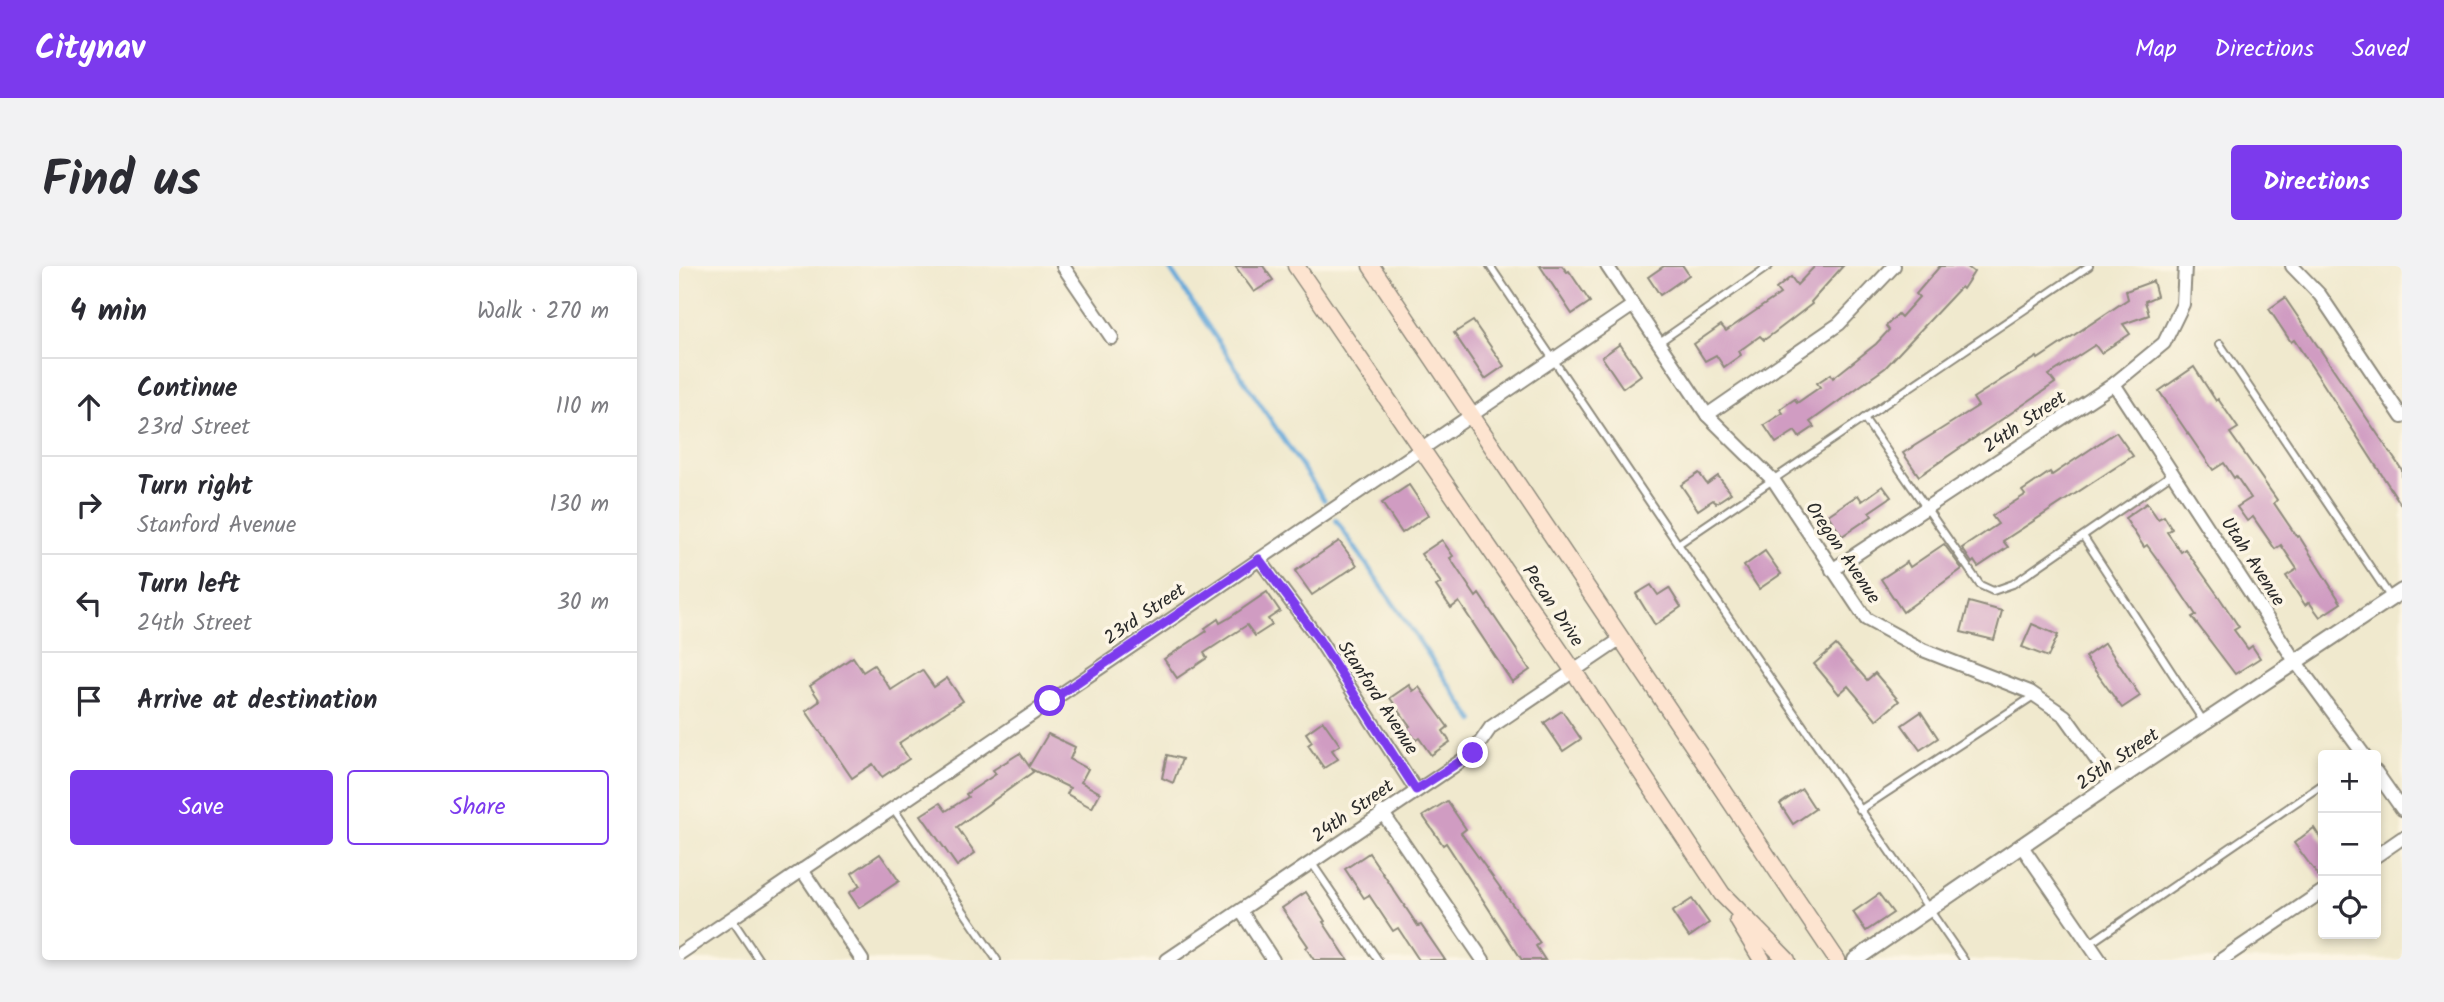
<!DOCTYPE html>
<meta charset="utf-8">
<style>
body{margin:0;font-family:Kalam,sans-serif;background:#f2f2f3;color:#2b2b33}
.controls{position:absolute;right:21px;bottom:21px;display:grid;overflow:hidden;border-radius:7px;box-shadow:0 4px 10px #0003}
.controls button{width:63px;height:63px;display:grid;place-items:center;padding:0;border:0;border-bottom:2px solid #e1e1e2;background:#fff;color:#2b2b33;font:35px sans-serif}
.stop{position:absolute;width:21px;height:21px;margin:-16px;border:5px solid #7c3aed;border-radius:50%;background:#fff}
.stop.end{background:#7c3aed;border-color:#fff;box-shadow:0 2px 7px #0008}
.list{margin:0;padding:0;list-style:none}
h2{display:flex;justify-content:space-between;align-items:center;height:91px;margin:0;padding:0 28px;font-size:30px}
h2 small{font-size:23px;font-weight:400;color:#7c7c81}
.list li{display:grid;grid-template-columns:46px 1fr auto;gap:21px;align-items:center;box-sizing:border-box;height:98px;padding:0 28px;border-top:2px solid #e1e1e2}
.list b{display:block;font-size:26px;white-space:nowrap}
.list p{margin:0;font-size:23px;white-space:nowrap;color:#7c7c81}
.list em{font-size:23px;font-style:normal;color:#7c7c81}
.actions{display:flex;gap:14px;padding:21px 28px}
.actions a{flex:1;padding:16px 0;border:2px solid #7c3aed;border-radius:7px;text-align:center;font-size:24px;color:#7c3aed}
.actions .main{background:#7c3aed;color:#fff}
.icon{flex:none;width:38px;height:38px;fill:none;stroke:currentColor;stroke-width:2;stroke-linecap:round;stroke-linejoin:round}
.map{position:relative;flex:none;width:1723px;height:694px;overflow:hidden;border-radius:7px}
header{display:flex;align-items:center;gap:42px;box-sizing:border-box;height:98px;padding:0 35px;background:#7c3aed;color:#fff}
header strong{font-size:33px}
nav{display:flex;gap:38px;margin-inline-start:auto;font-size:24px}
.intro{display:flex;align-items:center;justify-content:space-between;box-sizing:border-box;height:168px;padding:0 42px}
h1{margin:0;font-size:49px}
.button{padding:18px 32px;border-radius:7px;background:#7c3aed;color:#fff;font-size:24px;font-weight:700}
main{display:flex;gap:42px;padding:0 42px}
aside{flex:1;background:#fff;border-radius:7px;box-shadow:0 4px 10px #0003}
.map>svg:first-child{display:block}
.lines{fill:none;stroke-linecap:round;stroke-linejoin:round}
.stream{stroke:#64a7d9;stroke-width:4.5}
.building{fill:#d09cc2}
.service-casing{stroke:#8e8a7c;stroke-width:10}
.minor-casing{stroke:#8e8a7c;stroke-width:16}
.tertiary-casing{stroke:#8e8a7c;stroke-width:18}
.secondary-casing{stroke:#8e8a7c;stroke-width:19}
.service{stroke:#fff;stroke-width:6}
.minor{stroke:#fff;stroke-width:12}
.tertiary{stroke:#fff;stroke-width:14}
.secondary{stroke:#fde4d0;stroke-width:16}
.route{stroke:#7c3aed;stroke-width:9}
.labels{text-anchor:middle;stroke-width:7;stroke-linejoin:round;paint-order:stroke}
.street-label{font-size:19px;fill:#2b2b2b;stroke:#fcf5e5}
</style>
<header>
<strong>Citynav</strong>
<nav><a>Map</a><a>Directions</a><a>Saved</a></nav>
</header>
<div class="intro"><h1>Find us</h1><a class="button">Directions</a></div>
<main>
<aside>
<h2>4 min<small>Walk · 270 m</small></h2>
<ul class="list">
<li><svg class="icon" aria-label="ahead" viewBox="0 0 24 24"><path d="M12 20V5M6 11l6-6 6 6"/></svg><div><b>Continue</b><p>23rd Street</p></div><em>110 m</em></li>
<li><svg class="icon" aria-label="right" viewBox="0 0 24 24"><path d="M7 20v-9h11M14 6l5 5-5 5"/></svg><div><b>Turn right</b><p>Stanford Avenue</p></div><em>130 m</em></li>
<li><svg class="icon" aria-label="left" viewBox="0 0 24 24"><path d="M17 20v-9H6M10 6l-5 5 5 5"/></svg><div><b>Turn left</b><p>24th Street</p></div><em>30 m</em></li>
<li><svg class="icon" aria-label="arrive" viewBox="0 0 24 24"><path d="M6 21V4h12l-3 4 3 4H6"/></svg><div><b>Arrive at destination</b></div></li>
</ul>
<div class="actions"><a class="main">Save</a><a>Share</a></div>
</aside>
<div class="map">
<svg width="1723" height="694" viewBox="0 0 1723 694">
<rect width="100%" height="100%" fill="#fcf5e5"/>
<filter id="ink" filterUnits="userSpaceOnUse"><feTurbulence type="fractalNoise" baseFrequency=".0143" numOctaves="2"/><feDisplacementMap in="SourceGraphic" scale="14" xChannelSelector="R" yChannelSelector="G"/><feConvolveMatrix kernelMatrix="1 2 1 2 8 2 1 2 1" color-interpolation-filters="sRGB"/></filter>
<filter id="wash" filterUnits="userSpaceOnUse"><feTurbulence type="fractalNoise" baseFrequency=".00686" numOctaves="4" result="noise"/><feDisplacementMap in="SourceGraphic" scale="28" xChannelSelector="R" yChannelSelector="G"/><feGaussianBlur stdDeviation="1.57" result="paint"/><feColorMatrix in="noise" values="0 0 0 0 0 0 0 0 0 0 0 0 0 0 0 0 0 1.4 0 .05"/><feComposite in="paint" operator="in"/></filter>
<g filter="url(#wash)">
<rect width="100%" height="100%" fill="#f0e9ce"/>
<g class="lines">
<g class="stream">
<path d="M489,0L645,234"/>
<path d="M657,254L795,455"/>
</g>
</g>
<g id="blocks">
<g class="building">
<path d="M556,0H584L594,14L575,26Z"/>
<path d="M861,0H883L888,6L890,5L911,36L893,48Z"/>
<path d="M985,0H1004L1010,9L981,29L969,11Z"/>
<path d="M1136,0H1164L1132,36L1133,38L1095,67L1085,74L1081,70L1060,85L1062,89L1045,101L1037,89L1026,95L1015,78L1042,59L1047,65L1101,28L1097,23L1112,11L1118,19Z"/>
<path d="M1261,0H1287L1295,6L1284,23L1282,21L1206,102L1131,156L1135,161L1120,171L1116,165L1097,177L1085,159L1104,147L1101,143L1116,133L1118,137L1141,121L1138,117L1152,108L1154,112L1197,78L1210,64L1207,60L1219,48L1222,51L1240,31L1237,28Z"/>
<path d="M1474,15L1478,30L1466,35L1470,49L1444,58L1451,68L1422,87L1416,79L1370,109L1376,117L1240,210L1224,187L1299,140L1294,132L1358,91L1359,93L1449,33L1447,25Z"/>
<path d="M1606,32L1723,204V240L1641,113L1615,74L1612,76L1590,43Z"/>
<path d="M794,55L825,100L806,113L775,67Z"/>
<path d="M941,78L962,109L944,122L923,91Z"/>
<path d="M1515,101L1537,135L1539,133L1559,162L1551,167L1598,234L1595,237L1618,271L1620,270L1662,337L1641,351L1630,336L1626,339L1607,310L1618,303L1602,279L1596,283L1574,251L1568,255L1558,241L1572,232L1557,210L1555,212L1545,197L1534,204L1480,125Z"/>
<path d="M1437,166L1454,190L1324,275L1329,281L1299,301L1295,295L1293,297L1283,282L1319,258L1313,250L1346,229L1343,225L1371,206L1373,209Z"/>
<path d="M1020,207L1028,218L1039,210L1052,227L1037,237L1034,234L1019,244L1002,219Z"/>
<path d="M730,219L750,249L723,267L703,237Z"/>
<path d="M1204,220L1212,231L1190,246L1193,250L1163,270L1149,249L1179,229L1183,235Z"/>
<path d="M1468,237L1479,253L1485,250L1493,263L1488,266L1502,286L1506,283L1538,328L1560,361L1555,364L1569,383L1573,380L1581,392L1556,408L1513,351L1517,349L1492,312L1468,279L1465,281L1446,252Z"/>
<path d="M763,274L774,290L771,292L797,331L800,328L851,404L833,416L780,336L772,342L757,320L762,317L742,288Z"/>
<path d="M660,275L678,299L633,329L616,305Z"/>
<path d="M1265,278L1283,303L1224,346L1202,313L1228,296L1231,301Z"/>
<path d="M1086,285L1102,308L1080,323L1065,300Z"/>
<path d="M972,319L979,329L990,322L1002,341L976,359L957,328Z"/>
<path d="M588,326L601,345L589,353L593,359L576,370L568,359L525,387L528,392L498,412L485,393L528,365L526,362L539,353L541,357L550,352Z"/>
<path d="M1290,336L1323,345L1315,374L1282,366Z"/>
<path d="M1353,358L1379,369L1369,391L1343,381Z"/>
<path d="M1426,377L1461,430L1443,442L1406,391Z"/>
<path d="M1157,379L1188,414L1196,407L1220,435L1198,454L1169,420L1160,428L1135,398Z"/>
<path d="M174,391L184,406L195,399L212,424L243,404L255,421L268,412L284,435L220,477L230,493L203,511L194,498L173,512L127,445L141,435L131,420Z"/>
<path d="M730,419L734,425L740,421L769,461L764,465L771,476L752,489L740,472L737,474L728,462L731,460L711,432Z"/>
<path d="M883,445L902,473L884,485L865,457Z"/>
<path d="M1242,446L1259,472L1241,484L1223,459Z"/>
<path d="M644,455L661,479L653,484L659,493L645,502L629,479L633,476L627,467Z"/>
<path d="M369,468L396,481L391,493L409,503L402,516L421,527L413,542L388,528L391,522L352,503L354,506L278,561L296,587L278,600L242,549L261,537L267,545L289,531L287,528L317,508L314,504L341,487L350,500Z"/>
<path d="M488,489L503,493L494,517L483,512Z"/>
<path d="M1123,523L1136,543L1114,558L1101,538Z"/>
<path d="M768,535L787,563L782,567L861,677L857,680L866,694H843L767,577L764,579L744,550Z"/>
<path d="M1635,562L1644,576V616L1615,577Z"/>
<path d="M690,587L739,660L742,659L766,694H740L719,662L714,665L690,629L685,632L666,603Z"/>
<path d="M201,588L220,615L180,642L170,627L181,620L173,607Z"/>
<path d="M627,626L646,655L644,656L669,694H635L627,682L629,680L603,642Z"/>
<path d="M1200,628L1214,647L1187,665L1174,646Z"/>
<path d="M1013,633L1030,657L1010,671L993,646Z"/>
</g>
</g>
</g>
<g filter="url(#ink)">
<use href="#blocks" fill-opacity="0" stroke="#8e8a7c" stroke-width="2"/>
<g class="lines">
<defs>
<g id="service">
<path d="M811,0L999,278L1285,694"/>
<path d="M979,77L1090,0"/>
<path d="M1541,78L1712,332"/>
<path d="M1185,152L1301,319L1314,325L1334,318L1493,208"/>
<path d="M1404,270L1525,456"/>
<path d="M999,278L1410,0"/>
<path d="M214,542L318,694"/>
<path d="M1181,544L1356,429"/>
<path d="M632,596L699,694"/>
<path d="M52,652L80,694"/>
<path d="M1410,678L1644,518"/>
</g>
<g id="minor">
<path d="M384,0L433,72"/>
<path d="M928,0L1028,149L1095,215L1187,353L1244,384L1351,426L1386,450L1434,517"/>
<path d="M1613,0L1641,29L1723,151"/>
<path d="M1435,118L1616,395L1685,489"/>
<path d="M1028,149L1160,58L1215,0"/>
<path d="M580,293L639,372L737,524"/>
<path d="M1153,304L1435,118L1485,77L1504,38L1506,0"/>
<path d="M1697,506L1723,543"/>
<path d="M703,546L804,694"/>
<path d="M1342,579L1421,694"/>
<path d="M1697,590L1723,572"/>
<path d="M123,604L183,694"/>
<path d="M562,645L594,694"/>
<path d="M0,688L953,40"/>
<path d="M488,694L794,487L812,461L942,373"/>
<path d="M1542,694L1644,625"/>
</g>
<path id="tertiary" d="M1176,694L1434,517L1723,325"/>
<g id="secondary">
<path d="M617,0L894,404L1043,628L1108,694"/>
<path d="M692,0L1158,694"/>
<path d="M1059,654L1083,694"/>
</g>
</defs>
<use href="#service" class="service-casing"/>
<use href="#minor" class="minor-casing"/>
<use href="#tertiary" class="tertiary-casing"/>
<use href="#secondary" class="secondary-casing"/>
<use href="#service" class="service"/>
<use href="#minor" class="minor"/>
<use href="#tertiary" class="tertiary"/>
<use href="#secondary" class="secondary"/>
</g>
</g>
<g class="lines" filter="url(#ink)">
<path class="route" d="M371,435L580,293L639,372L737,524L794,487"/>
</g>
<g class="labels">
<g class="street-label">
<text transform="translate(1345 155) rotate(-34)" y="7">24th Street</text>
<text transform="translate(1165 286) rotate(56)" y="7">Oregon Avenue</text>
<text transform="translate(1575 295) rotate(57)" y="7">Utah Avenue</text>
<text transform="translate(875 339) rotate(56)" y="7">Pecan Drive</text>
<text transform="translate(465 347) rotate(-34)" y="7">23rd Street</text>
<text transform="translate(700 431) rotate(57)" y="7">Stanford Avenue</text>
<text transform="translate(1438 492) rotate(-34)" y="7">25th Street</text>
<text transform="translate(673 544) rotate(-35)" y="7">24th Street</text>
</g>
</g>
</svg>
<div class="controls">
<button>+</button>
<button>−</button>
<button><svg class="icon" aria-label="locate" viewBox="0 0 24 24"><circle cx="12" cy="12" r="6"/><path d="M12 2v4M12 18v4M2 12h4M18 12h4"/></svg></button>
</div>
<div class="stop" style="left:371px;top:435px"></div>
<div class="stop end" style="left:794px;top:487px"></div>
</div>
</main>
